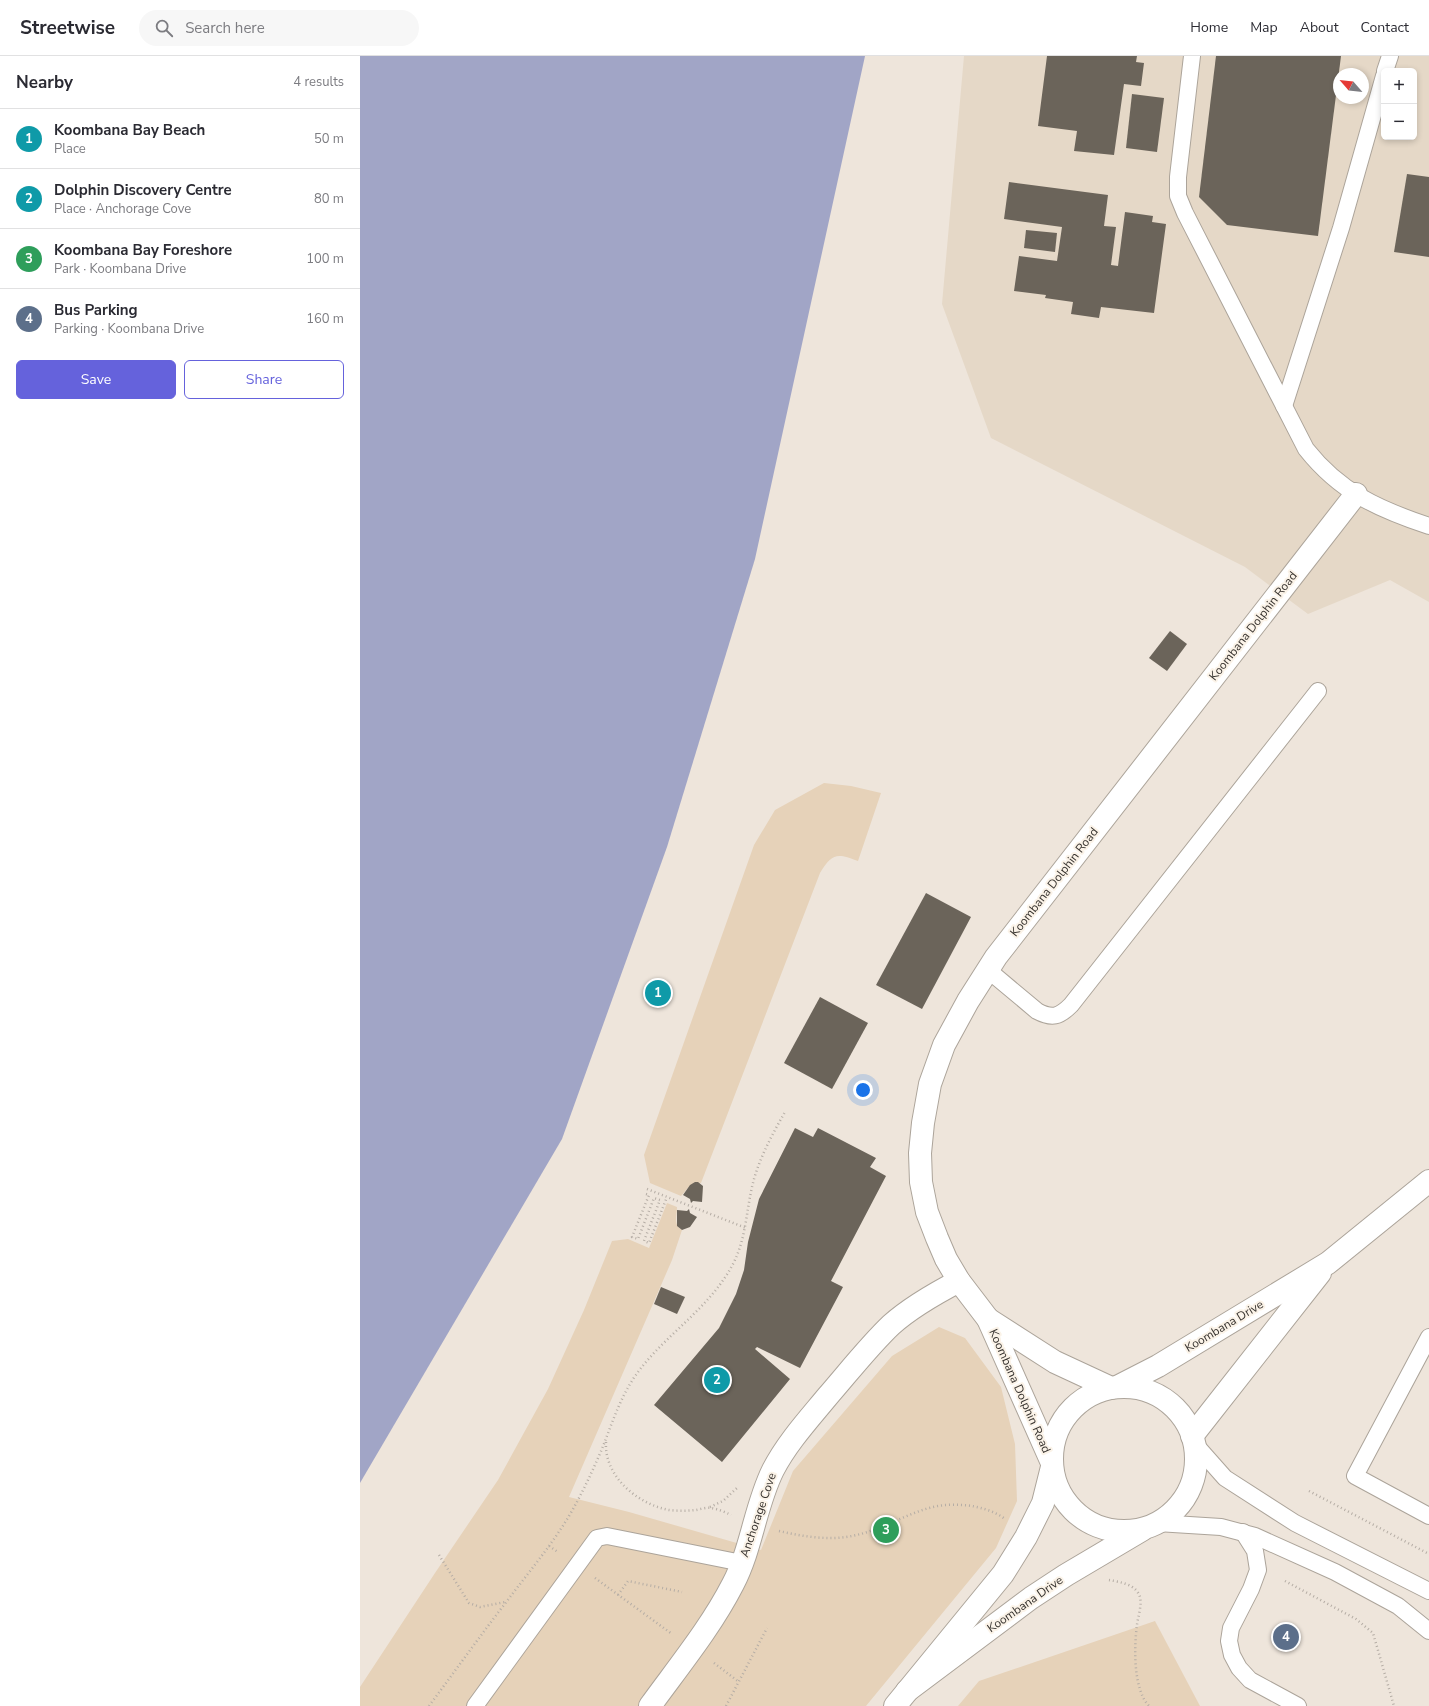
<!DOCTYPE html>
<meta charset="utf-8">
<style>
body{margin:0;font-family:"Nunito Sans",sans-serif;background:#f7f7f7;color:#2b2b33}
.controls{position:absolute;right:12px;top:12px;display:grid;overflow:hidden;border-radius:6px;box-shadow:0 2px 6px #0003}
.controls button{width:36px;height:36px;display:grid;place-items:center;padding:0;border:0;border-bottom:1px solid #e1e1e2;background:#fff;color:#2b2b33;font:20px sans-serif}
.compass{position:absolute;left:973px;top:12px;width:36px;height:36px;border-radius:50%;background:#fff;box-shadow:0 2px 6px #0003;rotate:298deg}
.you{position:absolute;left:503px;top:1034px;width:14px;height:14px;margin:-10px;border:3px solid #fff;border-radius:50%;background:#1a73e8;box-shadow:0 0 0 6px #1a73e833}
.badge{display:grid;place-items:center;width:26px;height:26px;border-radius:50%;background:#6562dc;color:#fff;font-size:13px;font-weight:700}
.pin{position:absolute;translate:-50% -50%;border:2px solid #fff;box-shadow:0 1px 4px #0006}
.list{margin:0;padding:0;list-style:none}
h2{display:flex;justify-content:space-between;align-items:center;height:52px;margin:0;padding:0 16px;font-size:17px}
h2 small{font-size:13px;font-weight:400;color:#7c7c81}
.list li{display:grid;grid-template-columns:26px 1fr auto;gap:12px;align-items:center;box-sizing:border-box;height:60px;padding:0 16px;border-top:1px solid #e1e1e2}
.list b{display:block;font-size:15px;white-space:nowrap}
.list p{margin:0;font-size:13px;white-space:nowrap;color:#7c7c81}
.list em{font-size:13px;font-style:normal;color:#7c7c81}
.actions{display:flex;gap:8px;padding:12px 16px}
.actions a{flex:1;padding:9px 0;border:1px solid #6562dc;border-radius:6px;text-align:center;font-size:14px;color:#6562dc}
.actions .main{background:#6562dc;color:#fff}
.icon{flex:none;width:22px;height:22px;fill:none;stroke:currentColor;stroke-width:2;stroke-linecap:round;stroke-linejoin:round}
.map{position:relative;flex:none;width:1069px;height:1650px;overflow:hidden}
header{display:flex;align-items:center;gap:24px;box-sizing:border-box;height:56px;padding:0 20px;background:#fff;border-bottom:1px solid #e1e1e2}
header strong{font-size:19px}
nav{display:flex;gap:22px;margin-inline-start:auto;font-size:14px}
.search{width:280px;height:36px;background:#f7f7f7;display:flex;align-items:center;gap:10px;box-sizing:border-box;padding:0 14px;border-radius:22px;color:#7c7c81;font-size:15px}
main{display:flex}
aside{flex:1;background:#fff}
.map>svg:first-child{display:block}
.built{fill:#e5d8c7;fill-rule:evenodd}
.green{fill:#e6d2b9}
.water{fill:#a1a5c6}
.building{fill:#6b645a}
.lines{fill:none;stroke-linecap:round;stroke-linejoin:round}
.service-casing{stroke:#aca49a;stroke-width:18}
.minor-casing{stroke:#aca49a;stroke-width:24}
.secondary-casing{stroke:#aca49a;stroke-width:24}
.path{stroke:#b5ada5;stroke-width:2.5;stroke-dasharray:1 3;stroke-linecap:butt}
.service{stroke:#fff;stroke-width:16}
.minor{stroke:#fff;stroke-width:22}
.secondary{stroke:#fff;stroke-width:22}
.labels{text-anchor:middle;stroke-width:4;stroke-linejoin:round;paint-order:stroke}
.street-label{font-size:12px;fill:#37332f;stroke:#fbf3e8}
</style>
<header>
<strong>Streetwise</strong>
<div class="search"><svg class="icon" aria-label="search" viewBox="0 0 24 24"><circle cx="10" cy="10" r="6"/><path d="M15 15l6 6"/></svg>Search here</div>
<nav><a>Home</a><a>Map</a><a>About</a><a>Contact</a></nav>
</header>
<main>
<aside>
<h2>Nearby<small>4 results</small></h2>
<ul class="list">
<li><span class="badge" style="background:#0f9aa8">1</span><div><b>Koombana Bay Beach</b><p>Place</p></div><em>50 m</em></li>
<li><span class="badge" style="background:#0f9aa8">2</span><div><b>Dolphin Discovery Centre</b><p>Place · Anchorage Cove</p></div><em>80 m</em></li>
<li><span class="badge" style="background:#2e9e5b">3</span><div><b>Koombana Bay Foreshore</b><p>Park · Koombana Drive</p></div><em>100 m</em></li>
<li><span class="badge" style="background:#5c6f8a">4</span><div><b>Bus Parking</b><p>Parking · Koombana Drive</p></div><em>160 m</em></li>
</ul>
<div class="actions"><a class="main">Save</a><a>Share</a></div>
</aside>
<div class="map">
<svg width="1069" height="1650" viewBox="0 0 1069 1650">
<rect width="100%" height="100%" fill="#eee5db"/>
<path class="built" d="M604,0H1069V546L1030,524L948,558L885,511L631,382L582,248ZM1024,15H1054V81H1024ZM979,18H1003V42H979Z"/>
<g class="green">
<path d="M464,727L491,730L521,737L498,805C477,797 472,797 460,817L341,1127C331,1124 327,1134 321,1140L290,1127L284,1099L394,789L415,754Z"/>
<path d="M307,1147L317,1151C317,1160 313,1169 322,1174L312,1204L209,1441L269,1456L401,1494L433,1415L532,1300L579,1271L605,1282L641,1331L655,1388L657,1445L636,1492L506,1650H0V1631L75,1517L138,1424L188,1333L224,1254L252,1185L268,1183L289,1192Z"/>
<path d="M795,1565L840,1650H598L619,1625Z"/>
</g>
<path class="water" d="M0,0H505L395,503L307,791L202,1083L0,1427Z"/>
<g class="building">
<path d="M687,0H777L776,6L784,7L781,30L764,28L754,99L714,95L717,75L678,70Z"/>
<path d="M856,0H981L958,180L867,169L839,141Z"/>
<path d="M772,38L804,42L797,96L766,92Z"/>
<path d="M1047,118L1069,121V201L1034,196Z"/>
<path d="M649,126L748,139L744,170L756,171L751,209L758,210L765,156L793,160L792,166L806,168L794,257L741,251L739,262L711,258L713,246L685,242L686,239L654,235L659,200L697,205L702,171L644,163Z"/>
<path d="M666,174L697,177L695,196L664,192Z"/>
<path d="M810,575L827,588L807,615L789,602Z"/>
<path d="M566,837L611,861L562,953L516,929Z"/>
<path d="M460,941L508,967L472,1033L424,1007Z"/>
<path d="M435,1072L453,1081L458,1072L516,1102L510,1111L526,1120L471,1225L483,1231L440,1312L397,1291L395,1293L430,1323L362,1406L294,1349L359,1272L376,1238L384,1214L388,1186L399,1143Z"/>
<path d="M335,1126H338L343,1130L342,1146L333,1145L331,1147L330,1143L323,1139L330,1129Z"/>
<path d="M329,1153L330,1157L337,1161L330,1171L322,1174L317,1170V1154L327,1155Z"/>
<path d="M301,1231L325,1241L317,1258L294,1248Z"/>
</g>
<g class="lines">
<defs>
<g id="service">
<path d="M832,0L818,121V140L825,157L946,393C980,436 1018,453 1069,470"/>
<path d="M1025,15L1030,0"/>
<path d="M924,350L981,172L1024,20"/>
<path d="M628,914L677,955C692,963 699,961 711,949L958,635"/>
<path d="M1069,1281L995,1420L1069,1460"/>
<path d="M834,1387L865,1422L935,1467L1069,1535"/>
<path d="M797,1467L861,1471L895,1480L975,1516L1038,1550L1069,1575"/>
<path d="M883,1476L895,1495L898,1514L891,1533L871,1572L869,1585L872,1599L879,1612L890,1624L938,1650"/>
<path d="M115,1650L237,1482L247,1480L382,1507"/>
</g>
<g id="minor">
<path d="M628,1263L695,1306L751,1332"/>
<path d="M692,1407L628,1263L599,1225L586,1203L577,1182L567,1156L561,1126L560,1097L563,1067L570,1028L584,989L608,945L636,901L996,438"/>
<path d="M290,1650C319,1610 351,1571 373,1528C392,1492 395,1450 413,1414C427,1387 448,1364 467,1341C488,1317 508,1291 531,1269C551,1251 576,1237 599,1225"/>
</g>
<g id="secondary">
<path d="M757,1331L798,1310L968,1207L1069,1125"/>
<circle cx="764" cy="1403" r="72"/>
<path d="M832,1380L960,1217"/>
<path d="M547,1635L671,1542L706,1519L782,1474"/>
<path d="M535,1650L643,1518L666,1481L683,1447L692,1411"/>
</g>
</defs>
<use href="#service" class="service-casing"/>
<use href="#minor" class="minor-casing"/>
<use href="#secondary" class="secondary-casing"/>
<g class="path">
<path d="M287,1133L386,1172"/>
<path d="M286,1138L289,1139L272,1181L278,1183L294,1142L300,1144L284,1185L289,1187L307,1141"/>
<path d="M246,1386C244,1420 277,1448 309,1454C318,1455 327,1455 336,1454C341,1453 347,1451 351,1452C358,1453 365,1456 371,1459"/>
<path d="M949,1435L1069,1498"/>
<path d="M350,1451L363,1445L377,1432"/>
<path d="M419,1475C441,1480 464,1484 486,1481C516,1477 541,1460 569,1452C583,1448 598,1448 612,1450C623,1452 636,1456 645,1463"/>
<path d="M189,1490L198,1496"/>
<path d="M79,1499L109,1547L120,1551L145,1546"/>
<path d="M235,1522L312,1578"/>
<path d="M749,1524C760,1526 776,1528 780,1541C782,1550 778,1560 777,1569C774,1591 773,1633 789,1650"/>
<path d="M925,1525L996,1563L1013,1577L1034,1650"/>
<path d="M258,1539L268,1525L322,1536"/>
<path d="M354,1607L379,1626"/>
<path d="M69,1650C95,1615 120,1580 147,1545C168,1517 191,1490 209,1460C222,1438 232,1416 242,1393C252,1367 261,1339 278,1316C307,1277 350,1252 373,1208C387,1181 386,1152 394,1123C401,1099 413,1077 425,1056"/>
<path d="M366,1650L407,1572"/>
</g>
<use href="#service" class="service"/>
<use href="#minor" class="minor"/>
<use href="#secondary" class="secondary"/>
</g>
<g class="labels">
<g class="street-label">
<text transform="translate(893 570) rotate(-52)" y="4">Koombana Dolphin Road</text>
<text transform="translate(694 826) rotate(-52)" y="4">Koombana Dolphin Road</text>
<text transform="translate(864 1270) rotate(-31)" y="4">Koombana Drive</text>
<text transform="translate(660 1335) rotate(66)" y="4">Koombana Dolphin Road</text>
<text transform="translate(398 1459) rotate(-71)" y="4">Anchorage Cove</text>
<text transform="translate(665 1548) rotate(-35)" y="4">Koombana Drive</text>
</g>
</g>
</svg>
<div class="controls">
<button>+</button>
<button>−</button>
</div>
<svg class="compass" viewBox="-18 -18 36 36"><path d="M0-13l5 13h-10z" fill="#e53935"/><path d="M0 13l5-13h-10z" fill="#7c7c81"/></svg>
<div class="you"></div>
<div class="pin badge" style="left:298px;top:937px;background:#0f9aa8">1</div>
<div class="pin badge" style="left:357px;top:1324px;background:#0f9aa8">2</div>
<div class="pin badge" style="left:526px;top:1474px;background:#2e9e5b">3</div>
<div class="pin badge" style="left:926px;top:1581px;background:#5c6f8a">4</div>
</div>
</main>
